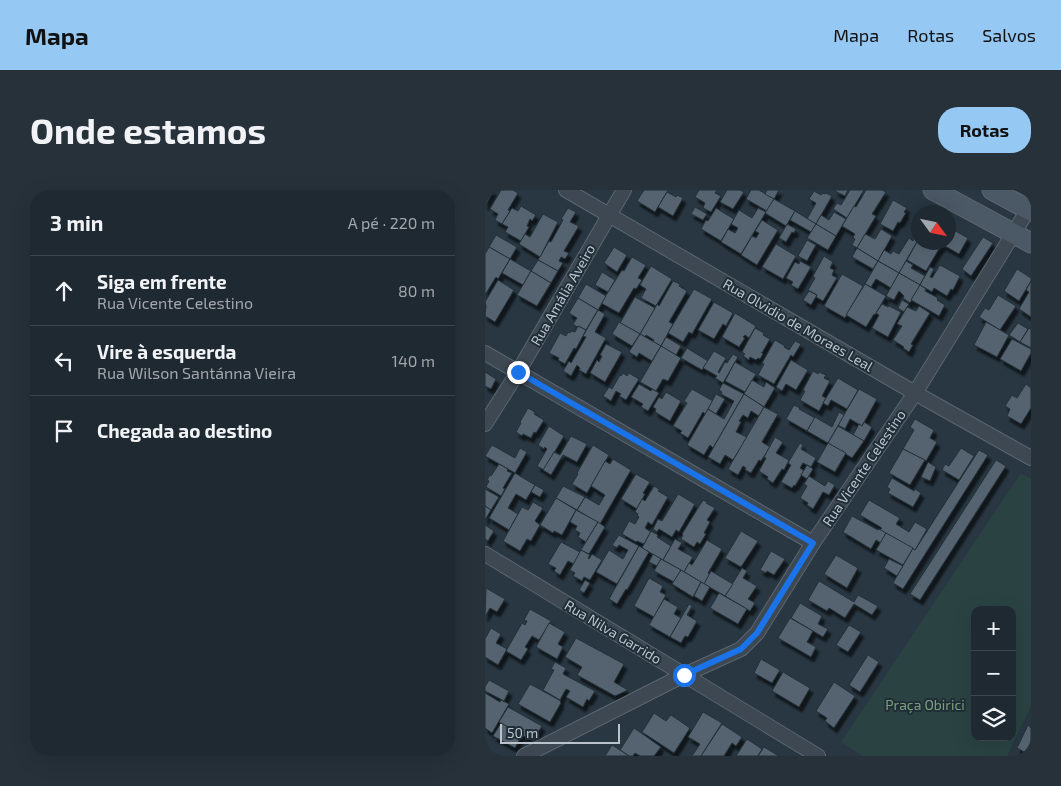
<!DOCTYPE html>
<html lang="pt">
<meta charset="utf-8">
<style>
body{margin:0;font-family:"Exo 2",sans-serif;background:#26313a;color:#f1f3f6}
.controls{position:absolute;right:15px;bottom:15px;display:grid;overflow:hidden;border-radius:10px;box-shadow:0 5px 20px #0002}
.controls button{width:45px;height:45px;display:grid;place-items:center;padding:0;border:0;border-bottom:1px solid #3c454d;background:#1e2932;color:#f1f3f6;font:25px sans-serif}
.compass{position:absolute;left:426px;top:15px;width:45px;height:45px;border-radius:50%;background:#1e2932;box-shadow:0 5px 20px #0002;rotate:123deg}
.scale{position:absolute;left:15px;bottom:12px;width:120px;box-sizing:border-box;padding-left:5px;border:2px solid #bac3cc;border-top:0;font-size:14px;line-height:18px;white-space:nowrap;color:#bac3cc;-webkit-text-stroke:4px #212e37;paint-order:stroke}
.stop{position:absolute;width:15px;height:15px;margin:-11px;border:4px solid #1a73e8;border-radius:50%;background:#fff}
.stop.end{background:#1a73e8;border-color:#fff;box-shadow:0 1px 5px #0008}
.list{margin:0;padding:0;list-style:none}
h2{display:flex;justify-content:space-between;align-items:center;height:65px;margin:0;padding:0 20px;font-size:21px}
h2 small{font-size:16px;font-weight:400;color:#a1a6ac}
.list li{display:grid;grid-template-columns:32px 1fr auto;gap:15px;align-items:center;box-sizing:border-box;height:70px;padding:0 20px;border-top:1px solid #3c454d}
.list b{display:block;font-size:19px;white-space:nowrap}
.list p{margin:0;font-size:16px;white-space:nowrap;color:#a1a6ac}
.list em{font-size:16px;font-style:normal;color:#a1a6ac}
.icon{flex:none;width:28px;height:28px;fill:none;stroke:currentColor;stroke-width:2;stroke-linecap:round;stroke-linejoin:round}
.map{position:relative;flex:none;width:546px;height:566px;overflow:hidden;border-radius:20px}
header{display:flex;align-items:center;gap:30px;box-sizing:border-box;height:70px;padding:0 25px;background:#96c8f4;color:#111}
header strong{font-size:24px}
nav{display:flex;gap:28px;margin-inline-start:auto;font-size:18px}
.intro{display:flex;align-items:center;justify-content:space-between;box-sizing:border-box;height:120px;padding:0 30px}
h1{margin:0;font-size:35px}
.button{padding:12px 22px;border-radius:20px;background:#96c8f4;color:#111;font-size:18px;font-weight:700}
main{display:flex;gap:30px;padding:0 30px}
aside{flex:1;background:#1e2932;border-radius:20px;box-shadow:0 5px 20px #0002}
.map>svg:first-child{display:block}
.green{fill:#2a4342;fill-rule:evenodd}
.building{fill:#54646f;stroke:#233039;filter:url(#shadow)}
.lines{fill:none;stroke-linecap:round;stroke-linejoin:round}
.minor-casing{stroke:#5b666f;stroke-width:16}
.secondary-casing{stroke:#5b666f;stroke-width:21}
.minor{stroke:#3d4852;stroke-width:14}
.secondary{stroke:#4b5865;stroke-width:19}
.route{stroke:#1a73e8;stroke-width:6}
.labels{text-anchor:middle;stroke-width:4;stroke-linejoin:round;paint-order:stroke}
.street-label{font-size:14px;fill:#bac3cc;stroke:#212e37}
.park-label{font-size:14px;fill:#79a07c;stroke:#212e37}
</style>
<header>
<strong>Mapa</strong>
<nav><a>Mapa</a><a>Rotas</a><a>Salvos</a></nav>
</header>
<div class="intro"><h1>Onde estamos</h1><a class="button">Rotas</a></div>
<main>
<aside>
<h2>3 min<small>A pé · 220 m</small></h2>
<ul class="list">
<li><svg class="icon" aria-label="ahead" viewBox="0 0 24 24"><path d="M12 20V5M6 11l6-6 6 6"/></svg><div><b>Siga em frente</b><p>Rua Vicente Celestino</p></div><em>80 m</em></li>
<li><svg class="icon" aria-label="left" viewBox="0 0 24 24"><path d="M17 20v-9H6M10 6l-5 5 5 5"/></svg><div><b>Vire à esquerda</b><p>Rua Wilson Santánna Vieira</p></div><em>140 m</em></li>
<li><svg class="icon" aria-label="arrive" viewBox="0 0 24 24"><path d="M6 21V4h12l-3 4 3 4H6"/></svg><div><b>Chegada ao destino</b></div></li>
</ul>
</aside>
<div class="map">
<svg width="546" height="566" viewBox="0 0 546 566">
<defs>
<filter id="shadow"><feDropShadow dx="3" dy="5" stdDeviation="1" flood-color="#0009"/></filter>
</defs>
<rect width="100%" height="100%" fill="#283742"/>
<path class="green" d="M536,283L546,289V516L522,566H378L356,552ZM490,420H527V547H490Z"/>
<g class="building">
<path d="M0,0H9L0,16Z"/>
<path d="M16,0H28L33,3L23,20L25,21L17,34L10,30L13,24L5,19Z"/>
<path d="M159,0H183L170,22L152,11Z"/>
<path d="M214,0H232L230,3L236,6L226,22L218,18L220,13L210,7Z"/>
<path d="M242,0H255L259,2L248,19L235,12Z"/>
<path d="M266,0H274L289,9L282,21L261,9Z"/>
<path d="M282,0H294L289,9L280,4Z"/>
<path d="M350,0H363L360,6L350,1Z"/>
<path d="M365,0H379L362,28L348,19L352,13L356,15Z"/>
<path d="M381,0H397L401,2L387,24L391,26L372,58L367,55L370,49L368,47L370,44L357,36L369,16L371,17Z"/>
<path d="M329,1L336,5L337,3L340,4L341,3L347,6L331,34L322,29L331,13L324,9Z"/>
<path d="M182,2L191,7L192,5L198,8L188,26L173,17Z"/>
<path d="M289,9L310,21L301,36L280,23Z"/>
<path d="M408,10L422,18L419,22L421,23L415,33L413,32L408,41L395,34Z"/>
<path d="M36,16L51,25L47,31L45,29L42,36L44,37L36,51L20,42L23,37L17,34L27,18L33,21Z"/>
<path d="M210,17L222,24L218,30L206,24Z"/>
<path d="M83,18L91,22L85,32L94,36L79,61L84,63L80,69L76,67L74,71L78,73L73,81L53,70L64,51L66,52L78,30L76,29Z"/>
<path d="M231,18L249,29L236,51L216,39L221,30L223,31Z"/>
<path d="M273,18L281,22L256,64L236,52L243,39L250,43L253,38L246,34L254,20L267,28Z"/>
<path d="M310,21L331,34L326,42L305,30Z"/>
<path d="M349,22L361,29L351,46L331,34L336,25L344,30Z"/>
<path d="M58,24L73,32L55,67L34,54L40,44L45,47Z"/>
<path d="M277,30L293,40L272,75L256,65L267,46L271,48L274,43L270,41Z"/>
<path d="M302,34L311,39L309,43L307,42L301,52L294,48Z"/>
<path d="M331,34L351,46L343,60L322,48Z"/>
<path d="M396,39L407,46L393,71L372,58L380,44L390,49Z"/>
<path d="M467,39L483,48L474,64L458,55L459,52H463V45Z"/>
<path d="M11,45L32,57L25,69L4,57Z"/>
<path d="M430,47L433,49V50L414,83L393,71L399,60L406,64L408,61L414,64L424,48L428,51Z"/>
<path d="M498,47L508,53L486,86L477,79Z"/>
<path d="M322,50L331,55L322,71L313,66Z"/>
<path d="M433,50V52H459L455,59H454L441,81L422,70Z"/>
<path d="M291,54L311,66L298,89L277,77Z"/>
<path d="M4,57L25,69L13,89L11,87L0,105V64Z"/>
<path d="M129,57L142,65L132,82L119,73Z"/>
<path d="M372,58L393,71L388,79L367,67Z"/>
<path d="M339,66L348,72L345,78L349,80L347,85L352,88L338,111L331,107L332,105L323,100L330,88L328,86Z"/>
<path d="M147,67L161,75L153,88L157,90L151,99L149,98L134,123L116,113L137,80L139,81Z"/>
<path d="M25,69L46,81L38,95L17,83Z"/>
<path d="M53,70L73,81L66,93L46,81Z"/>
<path d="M315,71L326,77L313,99L306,95L308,92L301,88L310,72L314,74Z"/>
<path d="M393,71L414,83L406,98L391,89L386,97L380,94Z"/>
<path d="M421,71L428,75L426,78L440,86L435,95L414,83Z"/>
<path d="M455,75L475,86L468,100L466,99L462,106L449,98L447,102L435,95L445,77L449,79L445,87L447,88Z"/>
<path d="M166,76L187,89L171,116L156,108L161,99L155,95Z"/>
<path d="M532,79L546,88V91L534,111L519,101Z"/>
<path d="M46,81L66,93L52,116L32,105Z"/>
<path d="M117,82L130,90L123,102L110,95Z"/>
<path d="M414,83L435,95L425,113L418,108L419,106L414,101L409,110L401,106Z"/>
<path d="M357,84L378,96L360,128L339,116Z"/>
<path d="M13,90L29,100L10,132L0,126L1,116L0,112Z"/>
<path d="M188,91L195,94L194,96L202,101L184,132L188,134L176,156L168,152L169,150L161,145L160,147L155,144L171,116L172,114L174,116Z"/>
<path d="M546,91V127L534,119L544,102L541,100Z"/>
<path d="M101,94L121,106L113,120L93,108Z"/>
<path d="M380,94L401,106L390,125L389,124L381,137L361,125Z"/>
<path d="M435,95L441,99L440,101L453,108L452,110L460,115L454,126L426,110Z"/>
<path d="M209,99L227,109L207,144L204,142L198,152L183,143Z"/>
<path d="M324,101L332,105L326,115L318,110Z"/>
<path d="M513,105L531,116L515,140L494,127L500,118L504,120Z"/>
<path d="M150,107L170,118L155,144L135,133Z"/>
<path d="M93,108L113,120L101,140L93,136L92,137L88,134L92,128L84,123Z"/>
<path d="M417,110L424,114L419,122L413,118Z"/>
<path d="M229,112L248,123L241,136L238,134L229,149L213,140Z"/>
<path d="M397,114L403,117L404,116L416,122L403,147L387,138L394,125L391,123Z"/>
<path d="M434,116L445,123L426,154L428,155L424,162L418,158L419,157L408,150L417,136L412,134L422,117L431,121Z"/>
<path d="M113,120L120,124L110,142L121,148L101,184L94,180L95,178L92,175L86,186L78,181L84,171L86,173L101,147L98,146Z"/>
<path d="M250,123L271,136L264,148L260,145L258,147L260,148L254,157L237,147Z"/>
<path d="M134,132L155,144L147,156L127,144Z"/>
<path d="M501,132L524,145L512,167L489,155Z"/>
<path d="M533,133L543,139L535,152L524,145Z"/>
<path d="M93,136L101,140L91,159L89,158L80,174L73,170L74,168L64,163L75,143L81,146L83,142L85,143L86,141L90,142Z"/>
<path d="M270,138L279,143L278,145L285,149L277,163L276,162L278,164L275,169L273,168L271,170L265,167L264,170L258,166L260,164L257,162Z"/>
<path d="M544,138L546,139V158L535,152Z"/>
<path d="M155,144L176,156L167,171L154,163L152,167L144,162Z"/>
<path d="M181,147L196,156L191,165L176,156Z"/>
<path d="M527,149L546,159V163L536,181L515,169Z"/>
<path d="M290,150L300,156L299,157L304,160L310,151L316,154L308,167L306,165L289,194L273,185L279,174L277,173Z"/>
<path d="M121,154L137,162L120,192L105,183L112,170L114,172L117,166L115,165Z"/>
<path d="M176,156L196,168L183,191L178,189L171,201L155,192Z"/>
<path d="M202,158L223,171L217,180L196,168Z"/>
<path d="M229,161L241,168L233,182L234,183L240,172L242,173L248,164L253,167L238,193L230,188L232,186L218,178Z"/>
<path d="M306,170L323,180L311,200L301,194L297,201L291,197Z"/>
<path d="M250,172L271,184L260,202L240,191Z"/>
<path d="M328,181L333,184L334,182L341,185L339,188L345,191L337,206L341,208L334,221L315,210L320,201L318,200Z"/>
<path d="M0,182L11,189L6,199L0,196Z"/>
<path d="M138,183L142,186L144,183L154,189L141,210L134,206L136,204L131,201L126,211L118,206L124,197L127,199L135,185L136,186Z"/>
<path d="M353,188L373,200L362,219L346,210L343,216L338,213Z"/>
<path d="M267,190L279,197L281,192L290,198L279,217L259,204Z"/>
<path d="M238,193L259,204L228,258L225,255L219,265L202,255L223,219L239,229L249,211L236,204L237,202L234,200Z"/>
<path d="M154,194L166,201L167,199L174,203L163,221L156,217L158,214L146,207Z"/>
<path d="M541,194L546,198V218L536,234L522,226L525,219L520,216L527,205L532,208Z"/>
<path d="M207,199L228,211L220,224L218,222L203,248L195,243L197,241L188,236L202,213L199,211Z"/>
<path d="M374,199L392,209L377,236L365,229L360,239L353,235Z"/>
<path d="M181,202L196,211L185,231L170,222L171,219L168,217L174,207L177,209Z"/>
<path d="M231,204L240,209L231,224L223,219Z"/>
<path d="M259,204L279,217L274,226L266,221L263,228L258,225L254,231L256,232L251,242L262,247L248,270L240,265L235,274L223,267Z"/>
<path d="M309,215L315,218L314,219L330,228L322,241L301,229Z"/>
<path d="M279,217L293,224L277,252L285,257L276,271L274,270L266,283L260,280L261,278L258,276L253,285L243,279Z"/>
<path d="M43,218L50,222L49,224L59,230L51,243L49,242L46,248L38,244L37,246L31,242L36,233L35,232Z"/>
<path d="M354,222L359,225L343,253L322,241L330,227L347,237Z"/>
<path d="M430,229L449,240L445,248L452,252L441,271L418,259L429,240L425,237Z"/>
<path d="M379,232L387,237L379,251L368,245L374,234L377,236Z"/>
<path d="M64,236L79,246L59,280L52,276L62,259L60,257L59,259L53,255Z"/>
<path d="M353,236L379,251L367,268L343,253Z"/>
<path d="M86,246L102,254L92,272L78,265L66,285L58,280L69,262L75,265Z"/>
<path d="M290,247L298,252L291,263L304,270L299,280L297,279L288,293L282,289L283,287L274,281L281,268L279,267Z"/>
<path d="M315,253L318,255L316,259L331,268L326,277L318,273L315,278L319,281L310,296L309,295L307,298L296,292L306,275L303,273Z"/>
<path d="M343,253L361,263L350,282L332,272Z"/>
<path d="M7,255L30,268L35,258L42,262L30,283L0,266Z"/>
<path d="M108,255L124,265L102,303L87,294L93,284L92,283Z"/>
<path d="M476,258L489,266L474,290L457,280L460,274L464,276Z"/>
<path d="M418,259L440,270L425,295L404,283Z"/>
<path d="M494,260L503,265L418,399L408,393L428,358L430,360Z"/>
<path d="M128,269L146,280L115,334L92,320L100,307L114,315L120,305L106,296L120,271L125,274Z"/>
<path d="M511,270L521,276L435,410L425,404Z"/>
<path d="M443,272L451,277L445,291L436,287Z"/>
<path d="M14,274L23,279L22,281L27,283L18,298L20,299L16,306L1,297L4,291L2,290L5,285L6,286Z"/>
<path d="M322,275L328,279L322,289L316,285Z"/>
<path d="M30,283L50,295L41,310L31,304L23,318L33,324L24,340L4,328Z"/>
<path d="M151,284L165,292L158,303L160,304L152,319L136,309Z"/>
<path d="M324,286L340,296L343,291L350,295L344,305L338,302L328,319L322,315L323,313L315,308L322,296L319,294Z"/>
<path d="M407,288L429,301L430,299L436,303L428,317L403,303L405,299L402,297Z"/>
<path d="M50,295L59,300L55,307L46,302Z"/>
<path d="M78,296L100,307L92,320L71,308Z"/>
<path d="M169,296L175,300L173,301L183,307L167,335L163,332L160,338L166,342L159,354L152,351L151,352L137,344L144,331L150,334L154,327L152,326L153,324L150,322L157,309L160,311Z"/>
<path d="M0,299L14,307L6,320L0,316Z"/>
<path d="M193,304L210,314L194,342L191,340L187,347L174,339L172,342L168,339L173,329L177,331Z"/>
<path d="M71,308L91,320L77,345L69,341L68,343L55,335Z"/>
<path d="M218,310L222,312L221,313L230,318L222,330L225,332L219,343L221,344L215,354L212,352L209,357L196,349L198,345L197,344Z"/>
<path d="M384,310L415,328L411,334L424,342L430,332L442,339L430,360L395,340L397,338L375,325Z"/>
<path d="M48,312L58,318L50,331L55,335L46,351L42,349L35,361L18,351L37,317L43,320Z"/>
<path d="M0,316L6,320L0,330Z"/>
<path d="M91,320L113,332L101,352L93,347L95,343L90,340L92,336L85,332Z"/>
<path d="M367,326L393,340L394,339L401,343L396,353L391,350L386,359L358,342Z"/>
<path d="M113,332L120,337L104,364L96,360Z"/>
<path d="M0,335L9,341L3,351L0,349Z"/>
<path d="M166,341L173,345L172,347L186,356L178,370L157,358Z"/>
<path d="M256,341L273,351L256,377L240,368Z"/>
<path d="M401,343L428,358L418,375L391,360Z"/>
<path d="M134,345L154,356L132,394L111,382L124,360L138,369L143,360L134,355L132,358L127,355Z"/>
<path d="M190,349L197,353L193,359L208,367L199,382L178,370Z"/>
<path d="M222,350L237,359L223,383L225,385L219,394L199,382L204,373L207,375Z"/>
<path d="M76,352L95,362L89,374L83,371L75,385L69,381L71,378L63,374Z"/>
<path d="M154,356L164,362L142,400L141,399L132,414L124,409Z"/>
<path d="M96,360L105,365L103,368L104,369L107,364L117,370L105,390L99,387L97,391L88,386L90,383L85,380Z"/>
<path d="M286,361L300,369L289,385L282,381L281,383L275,380Z"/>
<path d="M168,364L176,369L172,376L164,372Z"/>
<path d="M351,365L373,378L362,398L339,384Z"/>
<path d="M176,369L196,380L189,392L169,381Z"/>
<path d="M404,369L418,376L412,386L399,378Z"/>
<path d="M257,378L262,381L258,388L272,396L263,409L270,413L265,421L240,406Z"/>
<path d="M196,380L216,392L208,407L187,394Z"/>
<path d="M226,381L248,394L240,406L219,394Z"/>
<path d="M164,388L178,396L175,402L181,405L169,427L149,416Z"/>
<path d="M100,390L105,393L99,403L94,400Z"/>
<path d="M334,391L369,412L373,405L393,416L387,425L369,414L360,428L344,418L342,421L323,410Z"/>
<path d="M216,392L225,397L217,411L209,406Z"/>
<path d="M1,398L20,409L12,422L5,418L0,427Z"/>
<path d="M234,403L262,419L253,434L225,418Z"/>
<path d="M179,409L193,417L189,424L196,428L185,447L164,435Z"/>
<path d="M315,413L337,426L333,434L343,439L338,447L306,428Z"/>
<path d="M204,414L207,416L202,425L212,431L203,447L200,446L196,453L185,447Z"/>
<path d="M45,419L66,431L54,450L47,446L40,457L43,459L36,470L21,461L37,433L40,435L42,431L39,430Z"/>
<path d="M305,428L328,441L322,452L331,457L326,467L293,448Z"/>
<path d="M64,433L80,442L73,454L78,457L72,469L51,457Z"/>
<path d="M364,435L376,442L363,462L351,455Z"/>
<path d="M6,438L16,444L11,453L22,459L13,475L0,467V449Z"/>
<path d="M91,448L139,474L129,492L143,500L130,506L92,485L97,477L80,467Z"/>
<path d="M383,465L394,472L375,502L364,495Z"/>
<path d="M276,469L295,480L287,493L269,483Z"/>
<path d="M70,472L81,478L78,484L110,501L104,511L102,509L98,517L81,507L85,501L81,499L75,510L58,500L69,480L66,479Z"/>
<path d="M298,482L325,498L314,517L287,501Z"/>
<path d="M4,490L24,501L19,511L0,501V497Z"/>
<path d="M349,492L370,506L349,538L340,531L342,528L331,521Z"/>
<path d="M45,494L76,511L75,512L76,513L65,532L33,514Z"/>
<path d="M0,503L15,512L16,510L24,514L7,543L0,538Z"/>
<path d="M23,517L57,536L51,546L45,543L42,548L14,532Z"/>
<path d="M218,522L237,533L216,566H207L215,554L203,547Z"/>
<path d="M169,523L181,531L186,525L205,538L189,563L157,542Z"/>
<path d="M16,533L37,545L30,558L8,546Z"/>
<path d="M237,534L257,547L251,556L247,553L239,566H216Z"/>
<path d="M543,535L546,538V566L532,558Z"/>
<path d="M149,538L176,557L169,566H155L150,563L148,566H144L135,560Z"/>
<path d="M262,549L277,559L273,566H251Z"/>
<path d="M127,555L135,560L144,566H120Z"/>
<path d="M279,557L294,566H273Z"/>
</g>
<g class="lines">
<defs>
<g id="minor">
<path d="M81,0L430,203L546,268"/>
<path d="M0,163L328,353"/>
<path d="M0,234L33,182L139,0"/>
<path d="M0,364L333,566"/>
<path d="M39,566L199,485L256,459L272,443L328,353L430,203L546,15"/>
</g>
<g id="secondary">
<path d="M448,0L546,53"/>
<path d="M507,0L546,21"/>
</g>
</defs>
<use href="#minor" class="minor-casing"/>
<use href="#secondary" class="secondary-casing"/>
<use href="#minor" class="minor"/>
<use href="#secondary" class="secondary"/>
</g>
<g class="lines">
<path class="route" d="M33,182L328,353L272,443L256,459L199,485"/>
</g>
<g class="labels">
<g class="street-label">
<text transform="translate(78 105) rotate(-60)" y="5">Rua Amália Aveiro</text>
<text transform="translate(313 135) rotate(30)" y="5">Rua Olvidio de Moraes Leal</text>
<text transform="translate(379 278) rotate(-56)" y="5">Rua Vicente Celestino</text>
<text transform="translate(128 442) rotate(31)" y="5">Rua Nilva Garrido</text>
</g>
<g class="park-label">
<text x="440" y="520">Praça Obirici</text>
</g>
</g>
</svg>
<div class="controls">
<button>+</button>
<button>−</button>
<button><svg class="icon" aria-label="layers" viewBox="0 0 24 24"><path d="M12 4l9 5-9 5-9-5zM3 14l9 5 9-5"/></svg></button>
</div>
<svg class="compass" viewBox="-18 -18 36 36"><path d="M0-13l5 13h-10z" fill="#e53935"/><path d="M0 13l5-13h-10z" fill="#a1a6ac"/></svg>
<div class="scale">50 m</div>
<div class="stop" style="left:199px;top:485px"></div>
<div class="stop end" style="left:33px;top:182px"></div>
</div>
</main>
